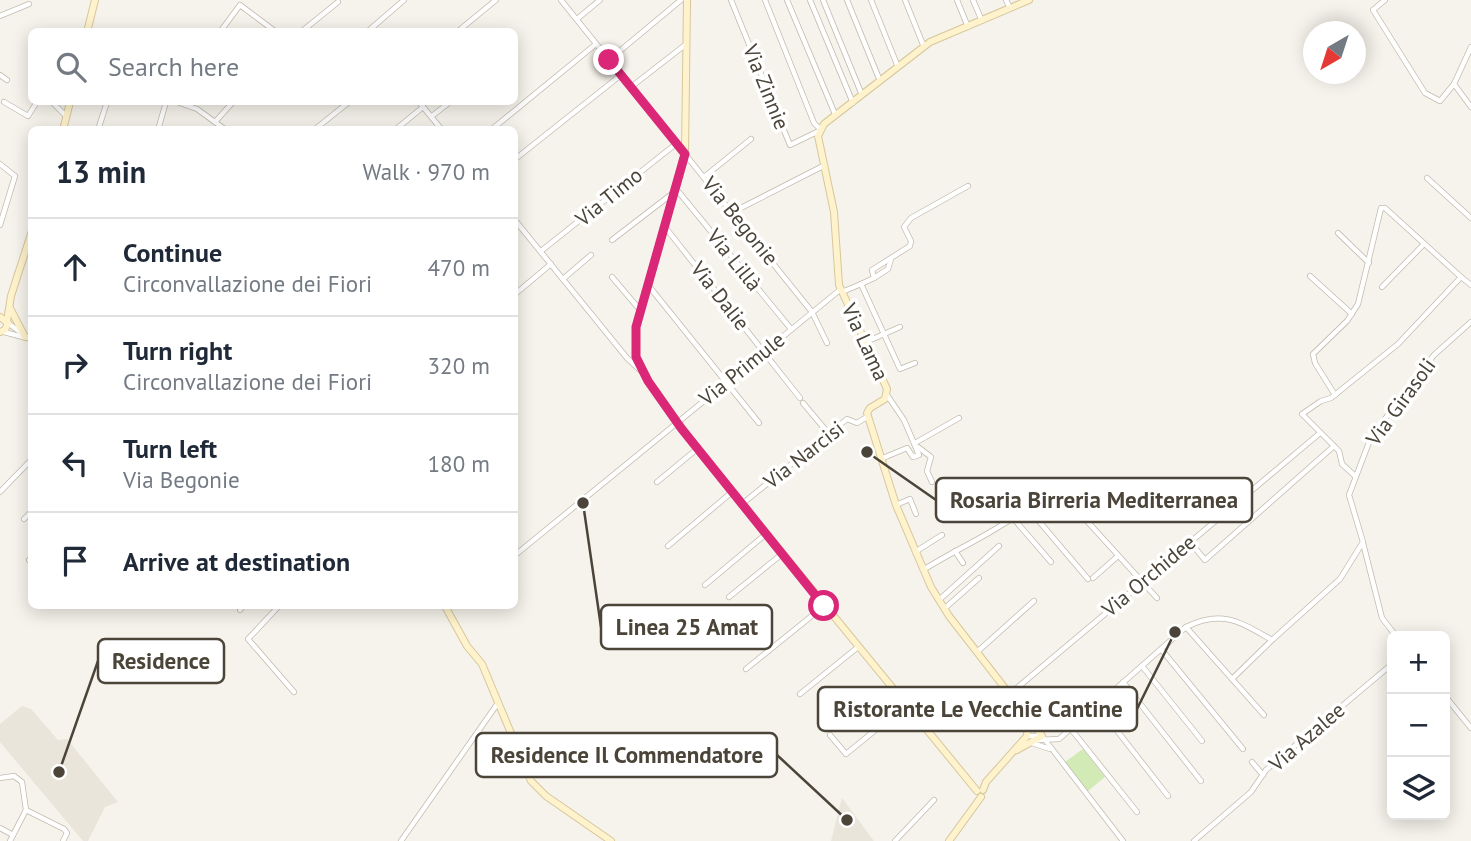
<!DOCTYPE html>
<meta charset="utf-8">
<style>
body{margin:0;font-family:"PT Sans",sans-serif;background:#f6f6f7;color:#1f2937}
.controls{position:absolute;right:21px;bottom:21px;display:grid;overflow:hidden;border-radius:10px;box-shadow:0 4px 18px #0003}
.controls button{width:63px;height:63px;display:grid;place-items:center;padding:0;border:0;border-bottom:2px solid #e0e1e3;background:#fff;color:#1f2937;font:35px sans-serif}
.compass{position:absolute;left:1303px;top:21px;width:63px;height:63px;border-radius:50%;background:#fff;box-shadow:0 4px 18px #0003;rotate:219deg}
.stop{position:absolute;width:21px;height:21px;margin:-16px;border:5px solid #db2777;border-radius:50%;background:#fff}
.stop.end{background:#db2777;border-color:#fff;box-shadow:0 2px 7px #0008}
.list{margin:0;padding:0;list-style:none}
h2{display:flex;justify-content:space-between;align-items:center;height:91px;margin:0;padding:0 28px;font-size:30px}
h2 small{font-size:23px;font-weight:400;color:#747a83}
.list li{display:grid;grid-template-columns:46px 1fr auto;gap:21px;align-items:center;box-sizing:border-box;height:98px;padding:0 28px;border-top:2px solid #e0e1e3}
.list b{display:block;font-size:26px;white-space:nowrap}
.list p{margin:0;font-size:23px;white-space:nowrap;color:#747a83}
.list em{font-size:23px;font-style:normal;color:#747a83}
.icon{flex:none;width:38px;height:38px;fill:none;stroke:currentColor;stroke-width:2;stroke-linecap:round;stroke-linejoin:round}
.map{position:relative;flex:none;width:1471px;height:841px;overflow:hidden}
.search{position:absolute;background:#fff;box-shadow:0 4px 18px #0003;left:28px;top:28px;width:490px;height:77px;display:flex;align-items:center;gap:18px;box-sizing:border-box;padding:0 24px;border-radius:10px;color:#747a83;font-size:26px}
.panel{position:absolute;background:#fff;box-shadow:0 4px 18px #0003;left:28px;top:126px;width:490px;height:483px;border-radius:10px}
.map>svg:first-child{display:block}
.residential{fill:#eae5da}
.pitch{fill:#d2eab5}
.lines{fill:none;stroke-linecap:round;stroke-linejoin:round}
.street-casing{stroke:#c2bbae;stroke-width:6}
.secondary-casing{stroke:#d6c79b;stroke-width:8}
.street{stroke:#fff;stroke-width:4.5}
.secondary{stroke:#fff3cd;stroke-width:6}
.route{stroke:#db2777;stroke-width:9}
.labels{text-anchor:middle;stroke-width:7;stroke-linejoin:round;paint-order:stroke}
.street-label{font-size:21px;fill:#4b4439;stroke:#fff}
.leader{fill:none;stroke:#4b4439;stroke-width:2.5}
.callout-dot{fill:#4b4439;stroke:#fff;stroke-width:2.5}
.callout{fill:#fff;stroke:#4b4439;stroke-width:2.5}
.callout-label{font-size:23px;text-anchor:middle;font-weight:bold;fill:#4b4439}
</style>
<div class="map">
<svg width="1471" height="841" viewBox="0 0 1471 841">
<rect width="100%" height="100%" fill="#f6f3ec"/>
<g class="residential">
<path d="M22,706L31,709L58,740L67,739L118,802L105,807L88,841H83L0,742V724Z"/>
<path d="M842,798L874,841H831Z"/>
</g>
<path class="pitch" d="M1083,749L1105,777L1088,791L1065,762Z"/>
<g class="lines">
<defs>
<g id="street">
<path d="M561,0L812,312L827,343"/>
<path d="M731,0L790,145L819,131"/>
<path d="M765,0L814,123L820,129"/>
<path d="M787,0L835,114"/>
<path d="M810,0L853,103"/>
<path d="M823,0L862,95"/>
<path d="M847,0L880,81"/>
<path d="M871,0L898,67"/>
<path d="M905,0L924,47"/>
<path d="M957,0L968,27"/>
<path d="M973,0L982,21"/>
<path d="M1006,0L1010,8"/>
<path d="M1385,0L1373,10L1425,93L1440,101L1454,84"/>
<path d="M0,16L29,4"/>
<path d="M577,19L600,0"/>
<path d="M220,32L240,5L276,32"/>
<path d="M301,32L338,2"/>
<path d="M367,32L404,0"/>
<path d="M457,32L496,0"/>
<path d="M1471,47L1454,84L1471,107"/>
<path d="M609,60L681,0"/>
<path d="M0,75L7,80"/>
<path d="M631,87L685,45"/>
<path d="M4,102L28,116L37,102"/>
<path d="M52,102L66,116"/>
<path d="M177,102L197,109L226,130"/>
<path d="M419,102L442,130"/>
<path d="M432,116L450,102"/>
<path d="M215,122L233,102"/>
<path d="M98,130L107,102"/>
<path d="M158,130L166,102"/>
<path d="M314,130L349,102"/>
<path d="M395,130L423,107"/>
<path d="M491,130L596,44"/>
<path d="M514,160L621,75"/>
<path d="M0,164L15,176L0,225"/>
<path d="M704,177L751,139"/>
<path d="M1427,178L1471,218"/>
<path d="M733,212L825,165"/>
<path d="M514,219L627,358L641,371"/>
<path d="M665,227L800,398"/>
<path d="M1338,233L1369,263"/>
<path d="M612,240L677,190L791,329"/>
<path d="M541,251L677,143"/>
<path d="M1310,276L1352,314"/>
<path d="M612,277L640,310"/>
<path d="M874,278L888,269L891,259"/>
<path d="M563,279L591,255"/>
<path d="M861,284L874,278L872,270L910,246L911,241L904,227L911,218L968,186"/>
<path d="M648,285L759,423"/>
<path d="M1382,287L1424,244"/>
<path d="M842,292L861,284L900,369L915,363"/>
<path d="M514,295L551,264"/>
<path d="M8,323L32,341"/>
<path d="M4,332L23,337"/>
<path d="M866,342L900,327"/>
<path d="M1335,395L1315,363L1313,354L1347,321L1358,304L1381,208H1385L1461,277"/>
<path d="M803,403L829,434"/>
<path d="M915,443L959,418"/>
<path d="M918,447L931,457L927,471L932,482"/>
<path d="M883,458L907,448L913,457L919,455L904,420L887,395"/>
<path d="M1355,476L1342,464L1339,451L1302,414L1321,401L1331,398L1398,344L1461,277L1471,285"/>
<path d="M657,482L697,449"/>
<path d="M0,492L32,459"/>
<path d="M977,499L1007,522"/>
<path d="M742,504L847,419L857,423L867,417"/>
<path d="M896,505L910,499L916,514"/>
<path d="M1013,518L1051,562"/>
<path d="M24,519L32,511"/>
<path d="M1086,520L1157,598"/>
<path d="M1190,542L1205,560L1334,446"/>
<path d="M1363,543L1382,618L1396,636"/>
<path d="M668,546L732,492"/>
<path d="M955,551L963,563"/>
<path d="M915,552L942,535"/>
<path d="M514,556L841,289"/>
<path d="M29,560L32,558"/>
<path d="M923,570C958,548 995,533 1027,507L1088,579"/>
<path d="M1093,578L1118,556"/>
<path d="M705,585L766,534"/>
<path d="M729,597L782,554"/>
<path d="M939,600L999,546"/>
<path d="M279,606L248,639L294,692"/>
<path d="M944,609L979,578"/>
<path d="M240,610L243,606"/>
<path d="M1186,627L1264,715"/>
<path d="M1161,649L1243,749"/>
<path d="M977,652L1034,601"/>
<path d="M1142,666L1202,741"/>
<path d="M746,669L824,606"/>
<path d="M1232,679L1272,640"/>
<path d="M1123,682L1201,781"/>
<path d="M1011,693L1320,433"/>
<path d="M800,694L858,647"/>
<path d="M1445,696L1471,728"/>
<path d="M1097,705L1168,796"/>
<path d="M1071,729L1137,812"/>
<path d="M830,735L846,754L905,706"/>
<path d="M1027,736H1042L1123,841"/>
<path d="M1038,740L1059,739L1186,627C1222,609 1240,622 1272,640L1340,579L1363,542L1349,495L1371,437L1434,355L1471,322"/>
<path d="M1032,743L1050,749"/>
<path d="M1252,762L1263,775"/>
<path d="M0,778L14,776L22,782L26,810L10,841"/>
<path d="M26,810L64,829L67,833L63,841"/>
<path d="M0,828L13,835"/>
<path d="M401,841L498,703"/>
<path d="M895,841L934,800"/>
<path d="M1194,841L1251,792L1266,770L1392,664"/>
</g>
<g id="secondary">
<path d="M687,0L685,154L636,327V357L648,381L697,449L977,791"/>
<path d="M87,32L95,0"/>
<path d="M63,130L70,102"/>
<path d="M10,308L25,337"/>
<path d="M0,317L8,323L5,330L0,332"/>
<path d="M7,321L11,296L32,231"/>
<path d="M445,606L467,646L482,664L531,781L546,796L611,841"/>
<path d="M1017,750L1042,736L949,616L931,587L896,505L867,413L870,408L885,399L887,389L839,285L834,212L818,136L824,124L930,42L1029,0"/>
<path d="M983,790L986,782L1027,736L1028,719"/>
<path d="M949,841L981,797"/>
</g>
</defs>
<use href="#street" class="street-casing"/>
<use href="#secondary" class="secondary-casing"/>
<use href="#street" class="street"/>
<use href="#secondary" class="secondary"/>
</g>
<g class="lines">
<path class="route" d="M609,60L685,154L636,327V357L648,381L681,428L824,606"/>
</g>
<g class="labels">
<g class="street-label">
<text transform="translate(766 87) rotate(68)" y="7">Via Zinnie</text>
<text transform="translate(609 197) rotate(-39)" y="7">Via Timo</text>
<text transform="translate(740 221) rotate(51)" y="7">Via Begonie</text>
<text transform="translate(734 260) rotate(51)" y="7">Via Lillà</text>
<text transform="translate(720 296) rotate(52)" y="7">Via Dalie</text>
<text transform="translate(865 342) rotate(65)" y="7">Via Lama</text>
<text transform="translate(742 369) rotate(-39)" y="7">Via Primule</text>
<text transform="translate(1401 402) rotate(-54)" y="7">Via Girasoli</text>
<text transform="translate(804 455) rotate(-38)" y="7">Via Narcisi</text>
<text transform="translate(1149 576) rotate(-40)" y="7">Via Orchidee</text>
<text transform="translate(1307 737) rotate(-41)" y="7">Via Azalee</text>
</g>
</g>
<path class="leader" d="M867 452L936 500M583 503L601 627M59 772L98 661M1175 632L1137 709M847 820L777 755"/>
<g class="callout-dot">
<circle cx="867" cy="452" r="7"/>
<circle cx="583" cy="503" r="7"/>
<circle cx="59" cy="772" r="7"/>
<circle cx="1175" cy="632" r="7"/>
<circle cx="847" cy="820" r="7"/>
</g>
<g class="callout">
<rect x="936" y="478" width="316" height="44" rx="7"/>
<rect x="601" y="605" width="171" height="44" rx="7"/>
<rect x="98" y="639" width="126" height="44" rx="7"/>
<rect x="818" y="687" width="319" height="44" rx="7"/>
<rect x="476" y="733" width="301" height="44" rx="7"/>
</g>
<g class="callout-label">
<text x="1094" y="508">Rosaria Birreria Mediterranea</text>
<text x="687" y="635">Linea 25 Amat</text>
<text x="161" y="669">Residence</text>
<text x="978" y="717">Ristorante Le Vecchie Cantine</text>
<text x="627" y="763">Residence Il Commendatore</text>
</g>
</svg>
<div class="controls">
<button>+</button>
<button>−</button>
<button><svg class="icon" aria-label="layers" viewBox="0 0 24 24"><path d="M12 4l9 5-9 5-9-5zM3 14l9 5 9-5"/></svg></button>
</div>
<svg class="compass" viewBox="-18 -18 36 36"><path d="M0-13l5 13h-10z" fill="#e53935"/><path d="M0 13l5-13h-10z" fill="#747a83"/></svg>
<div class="stop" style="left:824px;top:606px"></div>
<div class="stop end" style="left:609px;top:60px"></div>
<div class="search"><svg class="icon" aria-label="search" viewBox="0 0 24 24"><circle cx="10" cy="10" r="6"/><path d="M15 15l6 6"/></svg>Search here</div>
<section class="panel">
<h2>13 min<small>Walk · 970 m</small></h2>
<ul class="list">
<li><svg class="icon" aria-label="ahead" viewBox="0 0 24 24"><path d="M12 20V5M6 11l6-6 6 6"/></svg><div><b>Continue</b><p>Circonvallazione dei Fiori</p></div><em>470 m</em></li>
<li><svg class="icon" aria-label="right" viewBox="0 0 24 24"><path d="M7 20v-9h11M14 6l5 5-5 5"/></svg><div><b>Turn right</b><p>Circonvallazione dei Fiori</p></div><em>320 m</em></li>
<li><svg class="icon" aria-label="left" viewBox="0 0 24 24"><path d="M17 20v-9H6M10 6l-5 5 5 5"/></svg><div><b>Turn left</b><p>Via Begonie</p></div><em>180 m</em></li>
<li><svg class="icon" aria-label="arrive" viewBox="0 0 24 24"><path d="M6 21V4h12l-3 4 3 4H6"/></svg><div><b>Arrive at destination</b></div></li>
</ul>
</section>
</div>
